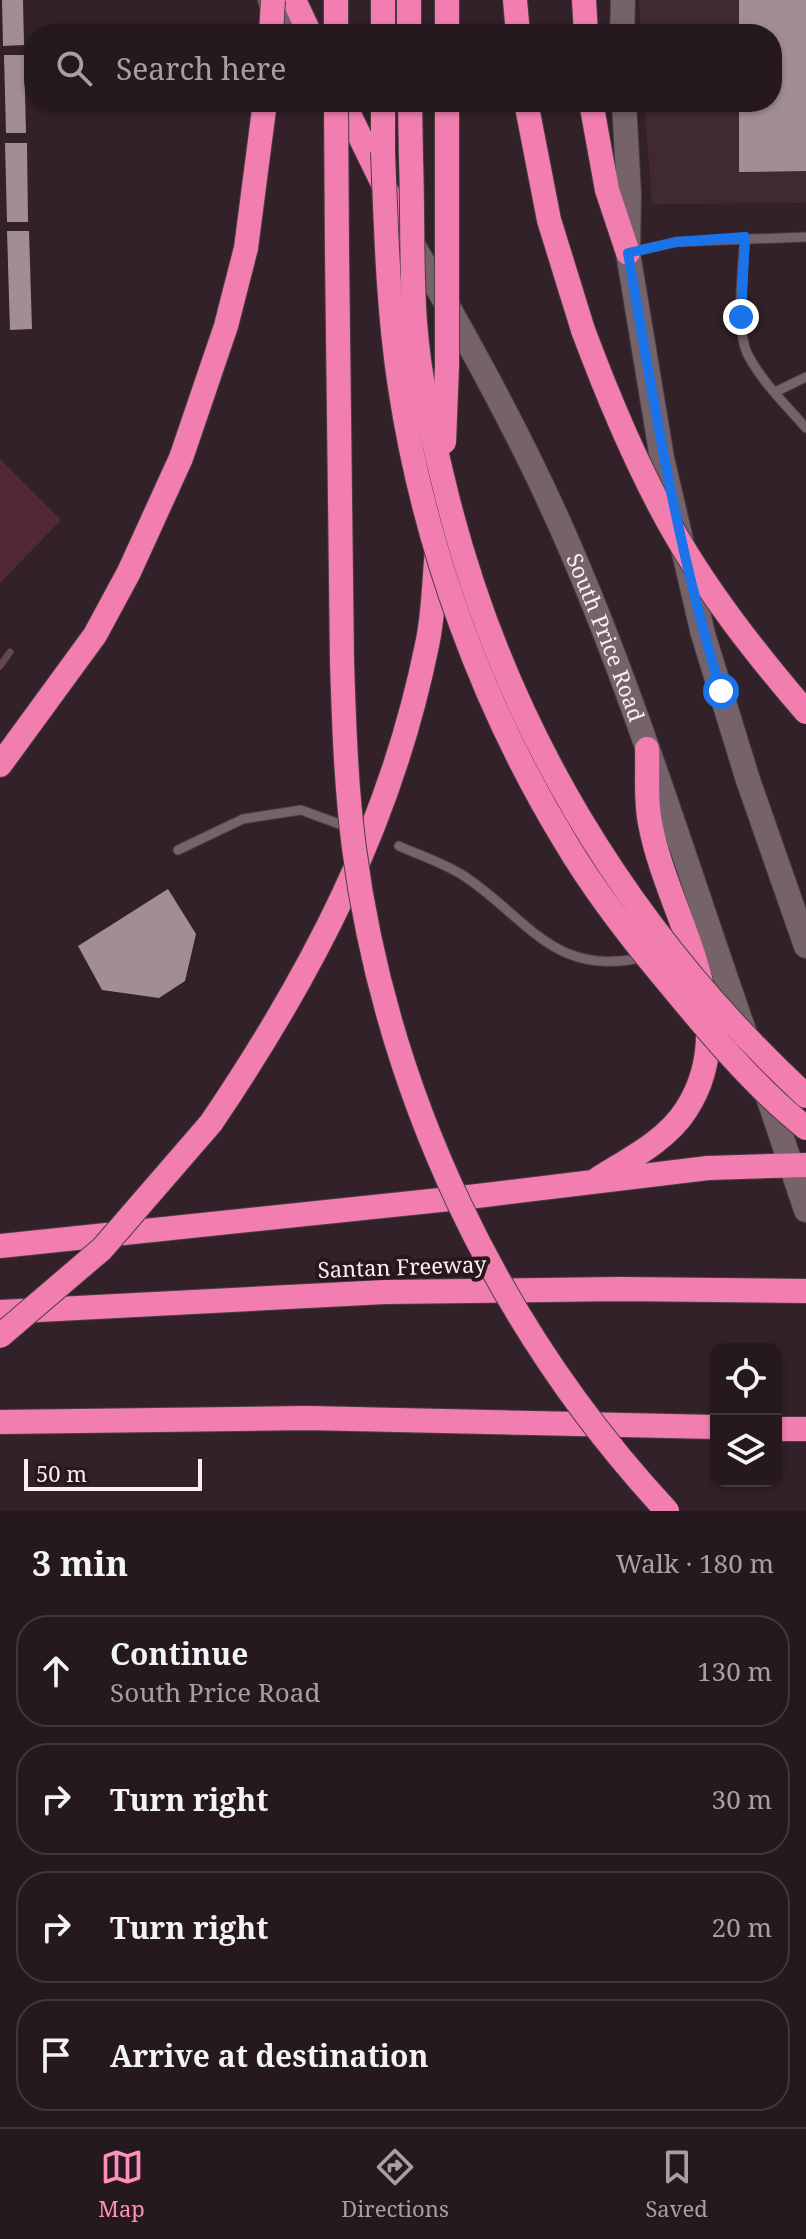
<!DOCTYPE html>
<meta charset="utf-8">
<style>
body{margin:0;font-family:"Noto Serif",serif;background:#32262b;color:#f1f3f6}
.controls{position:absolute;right:24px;bottom:24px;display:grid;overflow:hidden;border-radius:16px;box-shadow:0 2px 6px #0004}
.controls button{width:72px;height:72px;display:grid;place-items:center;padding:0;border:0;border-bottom:2px solid #42383c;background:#26191e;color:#f1f3f6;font:40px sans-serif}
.scale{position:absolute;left:24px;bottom:20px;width:178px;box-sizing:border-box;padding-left:8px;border:4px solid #faeef2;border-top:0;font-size:22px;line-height:28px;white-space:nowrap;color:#faeef2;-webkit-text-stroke:6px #28181e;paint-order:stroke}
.stop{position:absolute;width:24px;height:24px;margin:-18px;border:6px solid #1a73e8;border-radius:50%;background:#fff}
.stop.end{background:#1a73e8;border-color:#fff;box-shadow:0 2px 8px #0008}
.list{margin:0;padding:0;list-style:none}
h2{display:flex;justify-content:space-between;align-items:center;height:104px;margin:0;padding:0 32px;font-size:34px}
h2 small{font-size:26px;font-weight:400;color:#a4a0a4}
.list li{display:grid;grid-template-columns:52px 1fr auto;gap:24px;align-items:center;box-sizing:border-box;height:112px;margin:0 16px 16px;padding:0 16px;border:2px solid #42383c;border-radius:32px}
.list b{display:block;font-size:30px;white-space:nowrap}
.list p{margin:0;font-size:26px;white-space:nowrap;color:#a4a0a4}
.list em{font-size:26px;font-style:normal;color:#a4a0a4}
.icon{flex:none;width:44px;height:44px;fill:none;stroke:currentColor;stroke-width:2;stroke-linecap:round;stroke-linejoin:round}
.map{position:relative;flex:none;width:806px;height:1511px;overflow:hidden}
.search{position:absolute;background:#26191e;box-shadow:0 2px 6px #0004;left:24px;right:24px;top:24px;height:88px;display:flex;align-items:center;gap:20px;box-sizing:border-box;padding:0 28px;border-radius:32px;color:#a4a0a4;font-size:30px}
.sheet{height:616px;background:#26191e}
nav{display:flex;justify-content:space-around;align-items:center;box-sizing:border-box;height:112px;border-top:2px solid #42383c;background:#26191e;font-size:22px;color:#a4a0a4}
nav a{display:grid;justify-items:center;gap:4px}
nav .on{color:#fe8ebc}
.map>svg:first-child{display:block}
.built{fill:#402931}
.green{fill:#502838}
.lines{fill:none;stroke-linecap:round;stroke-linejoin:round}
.stream{stroke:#654754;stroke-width:7}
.building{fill:#a28d94}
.service-casing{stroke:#4a3d42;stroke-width:11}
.secondary-casing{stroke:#4a3d42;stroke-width:26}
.motorway-casing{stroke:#4a3d42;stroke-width:26}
.service{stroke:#766269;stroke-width:9}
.secondary{stroke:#766269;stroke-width:24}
.motorway{stroke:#f27eaf;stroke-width:24}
.motorway-bridge-casing{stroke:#4a3d42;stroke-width:26;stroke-linecap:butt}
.motorway-bridge{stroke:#f27eaf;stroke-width:24}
.route{stroke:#1a73e8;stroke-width:10}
.labels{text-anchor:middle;stroke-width:8;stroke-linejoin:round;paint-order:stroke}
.street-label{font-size:22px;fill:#faeef2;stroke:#28181e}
</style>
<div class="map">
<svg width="806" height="1511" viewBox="0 0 806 1511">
<rect width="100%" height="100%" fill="#322128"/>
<path class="built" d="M639,0H806V203L652,204L644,102H772V34H641Z"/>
<path class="green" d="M0,459L61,520L0,583Z"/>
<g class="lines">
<path class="stream" d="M0,666L10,652"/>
</g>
<g class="building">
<path d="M2,0H23L24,45L3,46Z"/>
<path d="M739,0H806V171L739,172V102H772V34H739Z"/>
<path d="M4,55H24L26,133H6Z"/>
<path d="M5,143H27L28,222H7Z"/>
<path d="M7,231H29L32,329L10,330Z"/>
<path d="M168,889L196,934L185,981L159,998L102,990L78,946Z"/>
</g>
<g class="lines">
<defs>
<g id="service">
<path d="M745,237C743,267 735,330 748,355C762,382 786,405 806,428"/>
<path d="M628,253L676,242L806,237"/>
<path d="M775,392L806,377"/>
<path d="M399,846C421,856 447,864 467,878C531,922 555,978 645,957"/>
<path d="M178,850L243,819L301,810L342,825"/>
</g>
<g id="secondary">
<path d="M270,0L288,34"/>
<path d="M622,34L623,0"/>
<path d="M624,102L629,194L628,253L662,458L703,634L748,780L806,946"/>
<path id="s1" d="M409,238C463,332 517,428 561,527C634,691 687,869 747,1039"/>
<path d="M765,1088L806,1210"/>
</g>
<g id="motorway">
<path d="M294,0L310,34"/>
<path d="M336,0V34"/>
<path d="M383,0V34"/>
<path d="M409,0V34"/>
<path d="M447,0V34"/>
<path d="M515,0L518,34"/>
<path d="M584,0L586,34"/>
<path d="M343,102L411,241"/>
<path d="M383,102V152"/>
<path d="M410,102L411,159"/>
<path d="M526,102L549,220L583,330"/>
<path d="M591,102L607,190L628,253"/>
<path d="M337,251L342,661"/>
<path d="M0,765L95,635L129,572L181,458L226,326L246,248L265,102"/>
<path d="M211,1123C312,974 391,823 427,645C434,614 434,580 437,549"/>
<path d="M599,1178C629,1159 666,1141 686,1110C746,1018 667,916 650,823C645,799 648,773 647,749"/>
<path d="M0,1246L469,1197L708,1168L806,1165"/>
<path d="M0,1312L385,1292L620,1289L806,1291"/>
<path d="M0,1422L307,1418L716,1427"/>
<path d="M776,1429H806"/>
</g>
</defs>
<use href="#service" class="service-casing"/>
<use href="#secondary" class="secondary-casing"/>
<use href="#motorway" class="motorway-casing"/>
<use href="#service" class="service"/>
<use href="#secondary" class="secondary"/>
<use href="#motorway" class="motorway"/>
<defs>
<g id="motorway-bridge">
<path d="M271,34L273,0"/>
<path d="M336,102L337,251"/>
<path d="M383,152C386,231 388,309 400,387C424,546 482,705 566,843C594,890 627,933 662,975C704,1026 754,1087 806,1128"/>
<path d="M411,159C413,213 411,268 415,322C419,377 431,431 444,484C501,722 626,929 806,1096"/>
<path d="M583,330C608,397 635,462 670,525C707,592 756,654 806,712"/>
<path d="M444,442L447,366V110"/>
<path d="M342,661C344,724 346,786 354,848C387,1096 498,1329 667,1511"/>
<path d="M0,1336L102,1249L211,1123"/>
</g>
</defs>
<use href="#motorway-bridge" class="motorway-bridge-casing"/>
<use href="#motorway-bridge" class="motorway-bridge"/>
</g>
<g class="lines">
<path class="route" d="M721,691C677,548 653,400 628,253L676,242L745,237L741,317"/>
</g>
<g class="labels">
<g class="street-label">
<text dy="8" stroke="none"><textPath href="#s1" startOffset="446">South Price Road</textPath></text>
<text transform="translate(402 1267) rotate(-2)" y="8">Santan Freeway</text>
</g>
</g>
</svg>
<div class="controls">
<button><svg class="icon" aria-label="locate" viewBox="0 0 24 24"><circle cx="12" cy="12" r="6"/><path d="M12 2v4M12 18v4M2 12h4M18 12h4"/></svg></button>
<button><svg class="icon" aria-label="layers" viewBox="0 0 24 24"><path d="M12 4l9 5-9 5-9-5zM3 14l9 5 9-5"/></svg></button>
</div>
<div class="scale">50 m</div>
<div class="stop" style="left:721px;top:691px"></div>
<div class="stop end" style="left:741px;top:317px"></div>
<div class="search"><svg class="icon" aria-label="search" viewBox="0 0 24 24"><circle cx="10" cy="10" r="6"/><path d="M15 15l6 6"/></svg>Search here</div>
</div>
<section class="sheet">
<h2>3 min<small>Walk · 180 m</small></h2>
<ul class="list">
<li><svg class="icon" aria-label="ahead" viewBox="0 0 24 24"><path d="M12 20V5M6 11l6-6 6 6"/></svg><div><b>Continue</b><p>South Price Road</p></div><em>130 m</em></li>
<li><svg class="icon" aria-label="right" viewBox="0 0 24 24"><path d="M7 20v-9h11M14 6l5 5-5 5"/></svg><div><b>Turn right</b></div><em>30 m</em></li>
<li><svg class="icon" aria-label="right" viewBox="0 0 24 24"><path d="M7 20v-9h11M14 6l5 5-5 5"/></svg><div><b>Turn right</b></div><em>20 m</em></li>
<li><svg class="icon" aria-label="arrive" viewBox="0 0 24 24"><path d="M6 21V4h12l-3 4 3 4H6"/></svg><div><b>Arrive at destination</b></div></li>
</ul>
</section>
<nav>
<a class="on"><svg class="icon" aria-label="map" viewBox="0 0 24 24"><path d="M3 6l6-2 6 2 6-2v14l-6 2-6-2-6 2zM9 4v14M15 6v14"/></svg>Map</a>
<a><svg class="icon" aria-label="directions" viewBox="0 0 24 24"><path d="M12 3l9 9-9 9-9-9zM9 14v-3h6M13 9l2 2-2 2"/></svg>Directions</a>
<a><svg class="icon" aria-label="saved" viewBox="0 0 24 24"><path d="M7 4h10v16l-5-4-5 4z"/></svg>Saved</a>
</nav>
